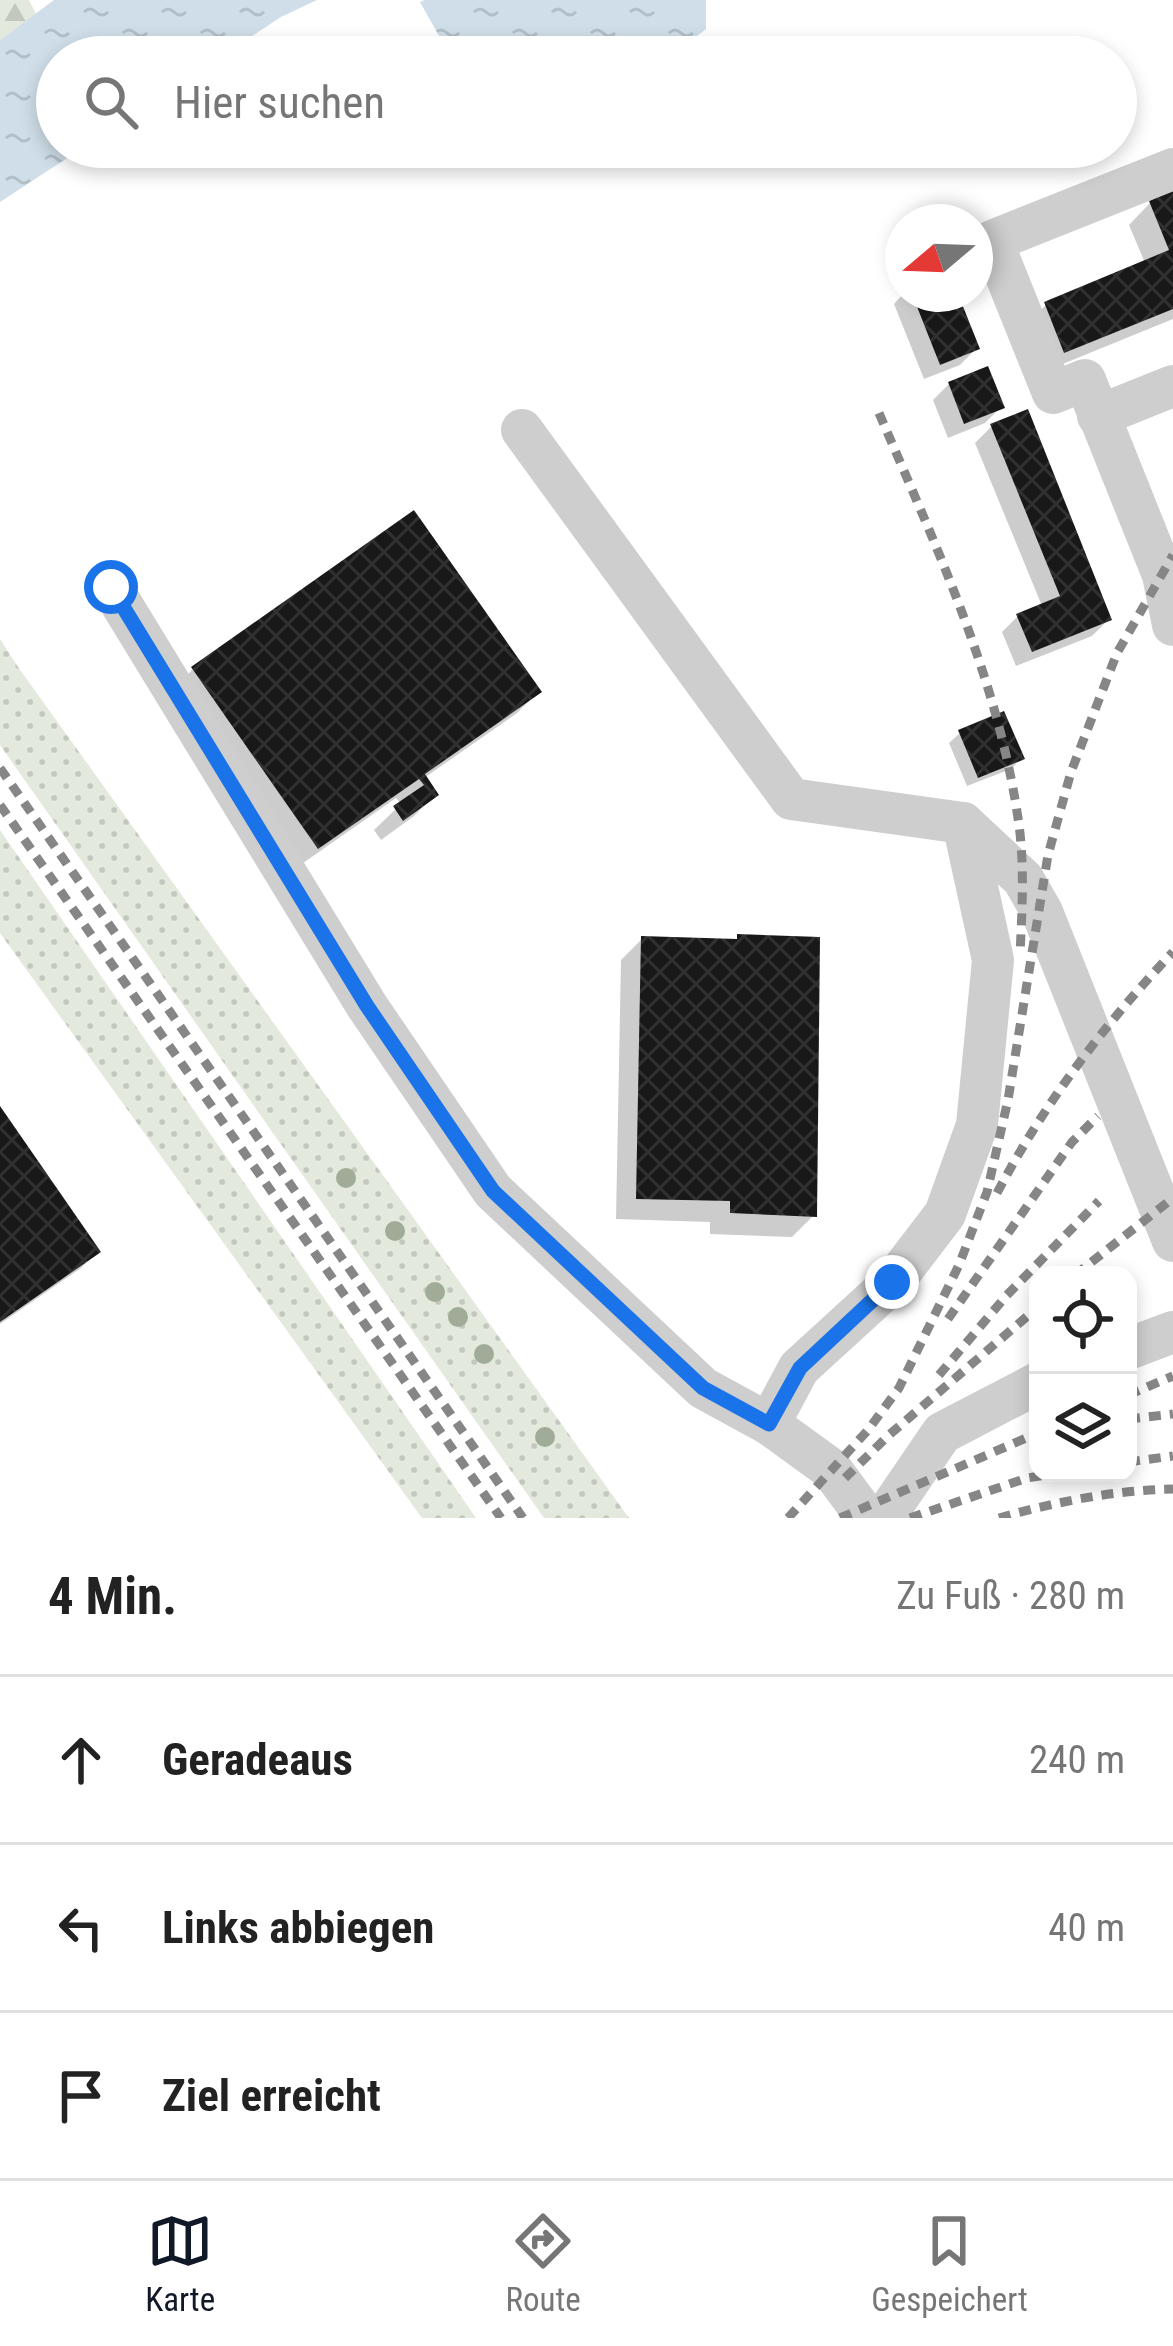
<!DOCTYPE html>
<html lang="de">
<meta charset="utf-8">
<style>
body{margin:0;font-family:"Roboto Condensed",sans-serif;background:#f2f2f2;color:#222}
.controls{position:absolute;right:36px;bottom:36px;display:grid;overflow:hidden;border-radius:24px;box-shadow:0 6px 18px #0003}
.controls button{width:108px;height:108px;display:grid;place-items:center;padding:0;border:0;border-bottom:3px solid #e0e0e0;background:#fff;color:#222;font:60px sans-serif}
.compass{position:absolute;left:885px;top:204px;width:108px;height:108px;border-radius:50%;background:#fff;box-shadow:0 6px 18px #0003;rotate:251deg}
.stop{position:absolute;width:36px;height:36px;margin:-27px;border:9px solid #1a73e8;border-radius:50%;background:#fff}
.stop.end{background:#1a73e8;border-color:#fff;box-shadow:0 3px 12px #0008}
.list{margin:0;padding:0;list-style:none}
h2{display:flex;justify-content:space-between;align-items:center;height:156px;margin:0;padding:0 48px;font-size:51px}
h2 small{font-size:39px;font-weight:400;color:#767676}
.list li{display:grid;grid-template-columns:78px 1fr auto;gap:36px;align-items:center;box-sizing:border-box;height:168px;padding:0 48px;border-top:3px solid #e0e0e0}
.list b{display:block;font-size:45px;white-space:nowrap}
.list em{font-size:39px;font-style:normal;color:#767676}
.icon{flex:none;width:66px;height:66px;fill:none;stroke:currentColor;stroke-width:2;stroke-linecap:round;stroke-linejoin:round}
.map{position:relative;flex:none;width:1173px;height:1518px;overflow:hidden}
.search{position:absolute;background:#fff;box-shadow:0 6px 18px #0003;left:36px;right:36px;top:36px;height:132px;display:flex;align-items:center;gap:30px;box-sizing:border-box;padding:0 42px;border-radius:66px;color:#767676;font-size:45px}
.sheet{height:660px;background:#fff}
nav{display:flex;justify-content:space-around;align-items:center;box-sizing:border-box;height:168px;border-top:3px solid #e0e0e0;background:#fff;font-size:33px;color:#767676}
nav a{display:grid;justify-items:center;gap:6px}
nav .on{color:#111827}
.map>svg:first-child{display:block}
.grass{fill:url(#grass-dots)}
.forest{fill:url(#forest-firs)}
.water{fill:url(#water-ripples)}
.shadow{fill:#0003}
.building{fill:url(#building-cross-hatch)}
.lines{fill:none;stroke-linecap:round;stroke-linejoin:round}
.minor{stroke:#cecece;stroke-width:42}
.rail{stroke:#868686;stroke-width:9;stroke-dasharray:12 9;stroke-linecap:butt}
.tree{fill:#a0ac97}
.route{stroke:#1a73e8;stroke-width:15}
</style>
<div class="map">
<svg width="1173" height="1518" viewBox="0 0 1173 1518">
<defs>
<pattern id="grass-dots" width="8" height="8" patternUnits="userSpaceOnUse" patternTransform="scale(3)"><rect width="8" height="8" fill="#e3e9dd"/><path d="M2 2h.1M6 6h.1" fill="none" stroke="#c3c8be" stroke-width="1.8" stroke-linecap="round"/></pattern>
<pattern id="forest-firs" width="22" height="20" patternUnits="userSpaceOnUse" patternTransform="scale(3)"><rect width="22" height="20" fill="#e3e9dd"/><path d="M5 1l3.5 6h-7zM16 11l3.5 6h-7z" fill="#c3c8be"/></pattern>
<pattern id="water-ripples" width="26" height="14" patternUnits="userSpaceOnUse" patternTransform="scale(3)"><rect width="26" height="14" fill="#cfdee9"/><path d="M2 4q2-2 4 0t4 0M15 11q2-2 4 0t4 0" fill="none" stroke="#b2bfc8"/></pattern>
<pattern id="building-cross-hatch" width="8" height="8" patternUnits="userSpaceOnUse" patternTransform="scale(3)"><rect width="8" height="8" fill="#181818"/><path d="M0 0l8 8M0 8l8-8" fill="none" stroke="#313131"/></pattern>
</defs>
<rect width="100%" height="100%" fill="#fff"/>
<g class="grass">
<path d="M0,639L18,667L629,1518H544L0,745Z"/>
<path d="M0,830L476,1518H422L0,933Z"/>
</g>
<path class="forest" d="M0,0H29L36,14L0,40Z"/>
<g class="water">
<path d="M54,0H317L281,17L220,57H57V147H84L0,202V40Z"/>
<path d="M425,0H706V29L670,57H461L443,43L420,2Z"/>
</g>
<g class="shadow">
<path d="M1173,194V319L1043,372L1024,326L1046,305L1145,263L1129,225L1150,203Z"/>
<path d="M903,294H955L977,348L960,365L924,379L894,304Z"/>
<path d="M949,384L1001,407L985,423L948,438L933,400Z"/>
<path d="M991,427L1108,620L1092,636L1016,666L1002,632L1018,616L1042,606L975,443Z"/>
<path d="M193,669L538,692L517,713L424,778L435,795L414,816L381,840L374,830L401,804L396,798L296,868L172,691Z"/>
<path d="M960,733L1021,758L1011,769L967,786L949,743Z"/>
<path d="M642,939L814,1215L792,1237L710,1234V1222L616,1219L621,960Z"/>
<path d="M0,1111L97,1252L81,1268L0,1324Z"/>
</g>
<g class="building">
<path d="M1173,190V309L1064,353L1044,302L1169,250L1149,201Z"/>
<path d="M912,294H958L980,349L940,365Z"/>
<path d="M988,366L1005,408L964,424L948,382Z"/>
<path d="M1028,409L1112,620L1032,652L1016,614L1060,596L990,424Z"/>
<path d="M414,510L542,692L425,774L439,795L403,821L393,806L424,785L419,779L318,849L191,667Z"/>
<path d="M1004,711L1025,759L978,778L958,730Z"/>
<path d="M737,934L820,937L817,1217L730,1213V1201L636,1199L641,936L737,939Z"/>
<path d="M0,1106L101,1252L0,1322Z"/>
</g>
<g class="lines">
<g class="minor">
<path d="M1173,169L992,241L1053,393L1085,380L1163,575L1173,625"/>
<path d="M1098,416L1173,386"/>
<path d="M522,430L791,799L963,823L1023,879L1042,912L1173,1241"/>
<path d="M111,587L367,1006L493,1191L703,1388L769,1424L831,1469L867,1518"/>
<path d="M1128,1349L1173,1332"/>
<path d="M769,1424L799,1368L893,1282L945,1214L977,1125L993,960L963,823"/>
<path d="M884,1518L942,1433L1038,1383"/>
</g>
<g class="rail">
<path d="M879,413C935,544 997,676 1018,818C1025,863 1022,910 1020,955"/>
<path d="M0,768L523,1518"/>
<path d="M0,805L501,1518"/>
<path d="M997,1193C1045,1102 1103,1026 1173,952"/>
<path d="M1075,1275L1173,1198"/>
<path d="M948,1319L1072,1142L1098,1116"/>
<path d="M939,1375L1007,1295L1099,1201"/>
<path d="M1128,1395L1173,1376"/>
<path d="M1128,1419L1173,1414"/>
<path d="M1128,1462L1173,1456"/>
<path d="M845,1478L889,1435L1038,1307"/>
<path d="M788,1518L868,1430L899,1388L959,1265L987,1192L1008,1100L1048,855L1071,772L1117,653L1173,555"/>
<path d="M840,1518L1038,1433"/>
<path d="M910,1518L1027,1478L1059,1473"/>
<path d="M999,1518C1055,1502 1115,1490 1173,1489"/>
</g>
</g>
<g class="tree">
<circle cx="346" cy="1178" r="10"/>
<circle cx="395" cy="1231" r="10"/>
<circle cx="435" cy="1292" r="10"/>
<circle cx="458" cy="1317" r="10"/>
<circle cx="484" cy="1354" r="10"/>
<circle cx="545" cy="1437" r="10"/>
</g>
<g class="lines">
<path class="route" d="M111,587L367,1006L493,1191L703,1388L769,1424L800,1368L892,1282"/>
</g>
</svg>
<div class="controls">
<button><svg class="icon" aria-label="locate" viewBox="0 0 24 24"><circle cx="12" cy="12" r="6"/><path d="M12 2v4M12 18v4M2 12h4M18 12h4"/></svg></button>
<button><svg class="icon" aria-label="layers" viewBox="0 0 24 24"><path d="M12 4l9 5-9 5-9-5zM3 14l9 5 9-5"/></svg></button>
</div>
<svg class="compass" viewBox="-18 -18 36 36"><path d="M0-13l5 13h-10z" fill="#e53935"/><path d="M0 13l5-13h-10z" fill="#767676"/></svg>
<div class="stop" style="left:111px;top:587px"></div>
<div class="stop end" style="left:892px;top:1282px"></div>
<div class="search"><svg class="icon" aria-label="search" viewBox="0 0 24 24"><circle cx="10" cy="10" r="6"/><path d="M15 15l6 6"/></svg>Hier suchen</div>
</div>
<section class="sheet">
<h2>4 Min.<small>Zu Fuß · 280 m</small></h2>
<ul class="list">
<li><svg class="icon" aria-label="ahead" viewBox="0 0 24 24"><path d="M12 20V5M6 11l6-6 6 6"/></svg><div><b>Geradeaus</b></div><em>240 m</em></li>
<li><svg class="icon" aria-label="left" viewBox="0 0 24 24"><path d="M17 20v-9H6M10 6l-5 5 5 5"/></svg><div><b>Links abbiegen</b></div><em>40 m</em></li>
<li><svg class="icon" aria-label="arrive" viewBox="0 0 24 24"><path d="M6 21V4h12l-3 4 3 4H6"/></svg><div><b>Ziel erreicht</b></div></li>
</ul>
</section>
<nav>
<a class="on"><svg class="icon" aria-label="map" viewBox="0 0 24 24"><path d="M3 6l6-2 6 2 6-2v14l-6 2-6-2-6 2zM9 4v14M15 6v14"/></svg>Karte</a>
<a><svg class="icon" aria-label="directions" viewBox="0 0 24 24"><path d="M12 3l9 9-9 9-9-9zM9 14v-3h6M13 9l2 2-2 2"/></svg>Route</a>
<a><svg class="icon" aria-label="saved" viewBox="0 0 24 24"><path d="M7 4h10v16l-5-4-5 4z"/></svg>Gespeichert</a>
</nav>
